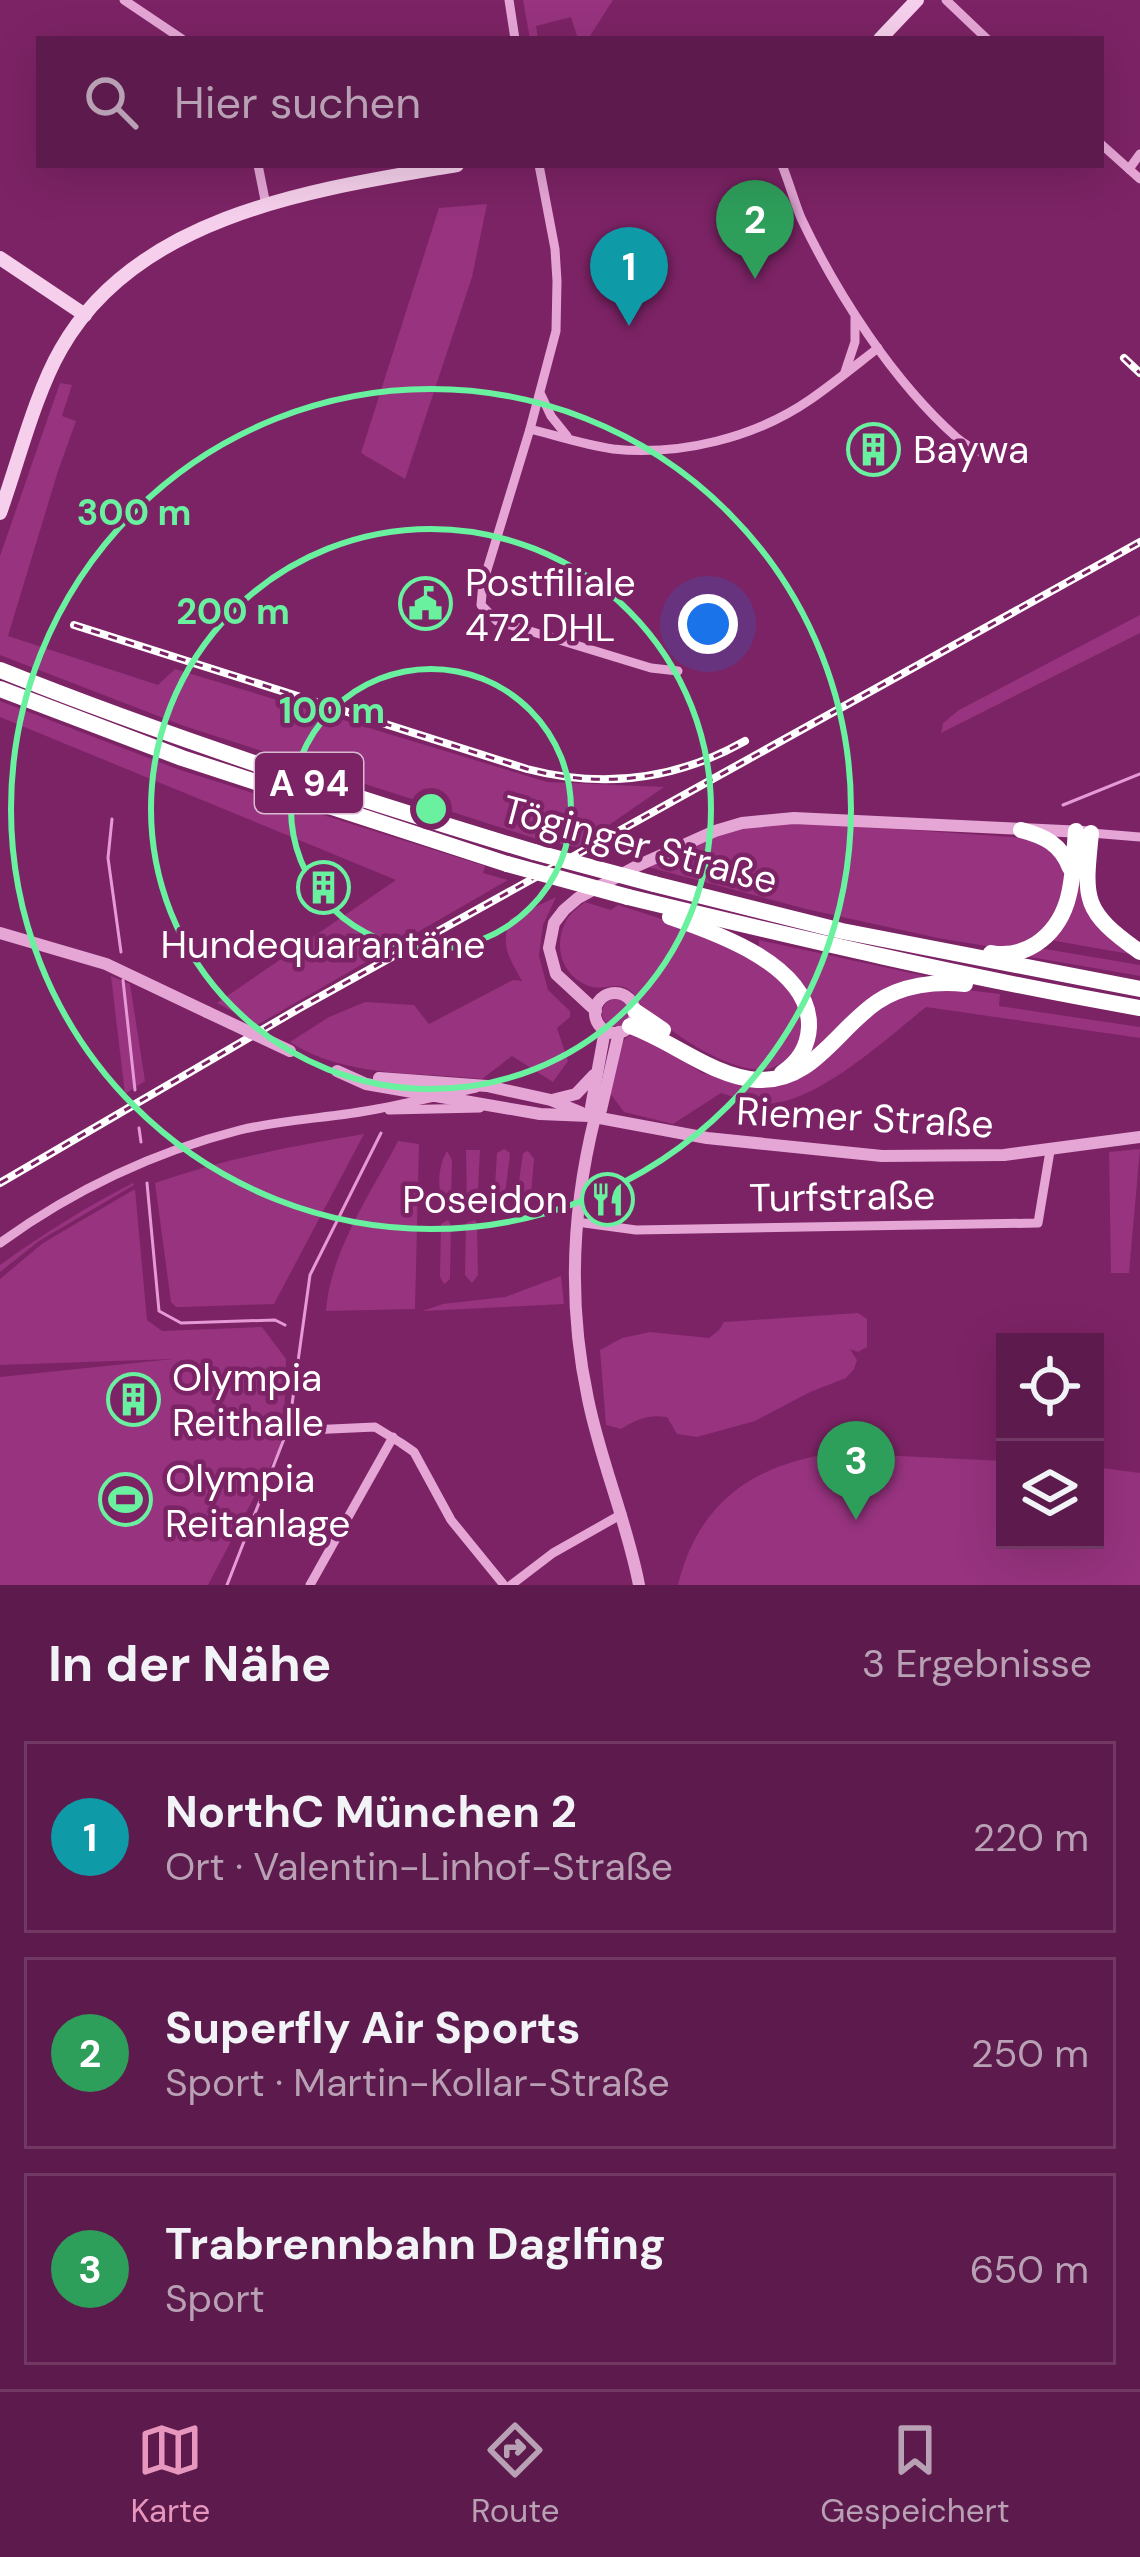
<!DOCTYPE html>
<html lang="de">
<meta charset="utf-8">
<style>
body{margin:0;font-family:"DM Sans",sans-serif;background:#662756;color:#f1f3f6}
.controls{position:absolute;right:36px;bottom:36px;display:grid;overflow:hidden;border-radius:0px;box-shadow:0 12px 48px #0002}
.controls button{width:108px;height:108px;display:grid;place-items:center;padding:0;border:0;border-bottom:3px solid #723864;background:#5d1a4c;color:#f1f3f6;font:60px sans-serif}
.you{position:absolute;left:708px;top:624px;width:42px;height:42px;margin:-30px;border:9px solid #fff;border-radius:50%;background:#1a73e8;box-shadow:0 0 0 18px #1a73e833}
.badge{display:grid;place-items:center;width:78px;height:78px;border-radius:50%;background:#e797bd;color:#fff;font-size:39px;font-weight:700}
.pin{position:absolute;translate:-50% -99px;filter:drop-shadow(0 3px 6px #0008)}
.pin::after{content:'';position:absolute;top:63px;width:42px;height:36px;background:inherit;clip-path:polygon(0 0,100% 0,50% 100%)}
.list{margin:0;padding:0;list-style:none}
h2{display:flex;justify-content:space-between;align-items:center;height:156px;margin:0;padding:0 48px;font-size:51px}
h2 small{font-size:39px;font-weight:400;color:#b9a1b5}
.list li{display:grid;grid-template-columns:78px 1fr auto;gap:36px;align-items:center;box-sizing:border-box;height:192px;margin:0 24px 24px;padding:0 24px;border:3px solid #723864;border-radius:0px}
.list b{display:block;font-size:45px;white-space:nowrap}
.list p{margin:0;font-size:39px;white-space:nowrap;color:#b9a1b5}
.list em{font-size:39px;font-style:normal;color:#b9a1b5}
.icon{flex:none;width:66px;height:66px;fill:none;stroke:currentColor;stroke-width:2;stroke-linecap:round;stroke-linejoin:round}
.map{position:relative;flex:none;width:1140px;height:1585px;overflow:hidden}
.search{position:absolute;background:#5d1a4c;box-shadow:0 12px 48px #0002;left:36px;right:36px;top:36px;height:132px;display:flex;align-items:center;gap:30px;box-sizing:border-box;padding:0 42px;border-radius:0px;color:#b9a1b5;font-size:45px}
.sheet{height:804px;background:#5d1a4c}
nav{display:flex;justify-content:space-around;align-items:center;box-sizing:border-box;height:168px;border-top:3px solid #723864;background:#5d1a4c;font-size:33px;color:#b9a1b5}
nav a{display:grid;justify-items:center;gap:6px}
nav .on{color:#e797bd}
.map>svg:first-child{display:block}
.green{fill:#97337f}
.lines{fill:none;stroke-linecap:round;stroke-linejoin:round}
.stream{stroke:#e69ad5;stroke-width:3}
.minor{stroke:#e5a6d6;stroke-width:9}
.tertiary{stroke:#e5a6d6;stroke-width:12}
.secondary{stroke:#f5cfeb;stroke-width:14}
.motorway{stroke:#fff;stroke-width:16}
.rail-casing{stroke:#fff;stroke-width:8}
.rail{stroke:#7c2365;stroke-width:3;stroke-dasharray:9;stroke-linecap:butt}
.tertiary-bridge{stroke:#e5a6d6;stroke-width:12}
.motorway-bridge{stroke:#fff;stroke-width:16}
.ring{fill:none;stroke:#69f19f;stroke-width:6}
.labels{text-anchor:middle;stroke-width:9;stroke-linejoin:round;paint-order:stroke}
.shield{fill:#7c2365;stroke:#d8bdd1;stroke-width:3}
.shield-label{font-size:36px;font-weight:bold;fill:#fff}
.poi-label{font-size:39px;fill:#fff;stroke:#7c2365;text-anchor:start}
.street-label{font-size:39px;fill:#fff;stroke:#7c2365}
.centre{fill:#69f19f;stroke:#7c2365;stroke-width:6}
.ring-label{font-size:36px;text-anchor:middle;font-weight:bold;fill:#69f19f;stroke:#7c2365;stroke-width:9;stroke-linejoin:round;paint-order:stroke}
</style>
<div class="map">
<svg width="1140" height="1585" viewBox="0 0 1140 1585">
<rect width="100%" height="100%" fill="#7c2365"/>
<g class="green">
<path d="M523,0H613L588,39H578L571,17L536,26L538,39H530Z"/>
<path d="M487,204L472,277L405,479L361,453L439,208Z"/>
<path d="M60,383L72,385L62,416L76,421L58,471L8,636L158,685L175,669L547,782L664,787L577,847L543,841L184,726L0,655V556Z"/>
<path d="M1140,615V633L941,733L943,723L959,710Z"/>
<path d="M0,701L180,770L485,866L483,873L508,880L257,1025L217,1003L396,880L0,717Z"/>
<path d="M810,823L1038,839L1062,862L1065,881L1053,920L1024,943L998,948L938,938L806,909L648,867L701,841L752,825Z"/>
<path d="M1078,887L1081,888L1135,955L1050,940C1067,923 1075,911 1078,887Z"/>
<path d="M556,897L543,925L539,956L548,990L570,1011V1017L557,1028L568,1061L553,1082L512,1056L482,1079C418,1072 345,1078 290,1042L329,1017L365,1002L414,1005L429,1024L513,980L522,981C509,956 500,948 510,919Z"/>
<path d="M585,902L611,910L618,905C668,921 827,966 801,1040C796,1053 782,1066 768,1069C731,1075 672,1033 645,1010C639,1004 636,994 628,989C618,982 604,990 592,987C563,979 552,947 566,921C570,913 579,907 585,902Z"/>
<path d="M759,940L925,976L900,982L802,1065C806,1050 814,1031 814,1016C815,985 783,961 759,948Z"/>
<path d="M1039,948L1140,965V976L1019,955Z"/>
<path d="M111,976L130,984L145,1081L125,1094Z"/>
<path d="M951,988L1000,994L999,1006L1140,1027V1038L926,1007C887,1038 819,1102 767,1104C753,1105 735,1097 721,1093L673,1124L624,1112L609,1092C614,1069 613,1031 643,1034L702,1073L763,1088L781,1086L798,1079L877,1006L897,994Z"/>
<circle cx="616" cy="1013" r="14"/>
<path d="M364,1134L274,1304L183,1307H176L171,1302L155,1183C223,1159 292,1146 364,1134Z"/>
<path d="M398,1141L419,1144L415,1309L326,1311C330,1252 371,1193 398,1141Z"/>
<path d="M504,1149L510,1153L504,1204H494L497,1153Z"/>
<path d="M1140,1149L1129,1273H1111L1109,1152Z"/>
<path d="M466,1150H480L477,1207H467Z"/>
<path d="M447,1151L452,1160L451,1207L445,1209C437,1190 437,1168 447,1151Z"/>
<path d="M528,1151L534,1159L530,1206L521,1207L517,1196L523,1153Z"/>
<path d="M133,1183L134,1185L39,1241L0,1272V1265C43,1234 86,1207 133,1183Z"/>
<path d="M135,1189L147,1320L162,1331L262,1327L286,1359L284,1425L279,1450L208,1585H0V1377L173,1359L0,1365V1279L43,1243Z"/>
<path d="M448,1220L451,1225L450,1279L444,1284L440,1277L441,1224Z"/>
<path d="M475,1220L477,1225L478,1275L472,1283L465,1275L466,1223Z"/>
<path d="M561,1276L564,1304L422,1311L443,1304L505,1297Z"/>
<path d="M858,1313L867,1319V1347L858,1352L850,1349L857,1360L854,1369L846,1378L810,1392L755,1421L697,1437L677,1434L667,1417C649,1414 636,1419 621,1429L606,1425L600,1350L622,1338L650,1332L709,1338L719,1330L724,1322Z"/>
<path d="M835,1453L1005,1461V1540H1095V1467L1140,1473V1585H678C698,1502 754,1464 835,1453Z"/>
</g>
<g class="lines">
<g class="stream">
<path d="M1063,805L1140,774"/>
<path d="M112,819L108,858L121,952"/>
<path d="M123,980L135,1090"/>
<path d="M139,1128L141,1142"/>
<path d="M147,1183L159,1311L181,1323L275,1320L285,1325"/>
<path d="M227,1585L289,1426L310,1275L381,1133"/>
</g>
<g class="minor">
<path d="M124,0L182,39"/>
<path d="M509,0L515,39"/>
<path d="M946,0L987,39"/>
<path d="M1101,144L1140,179"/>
<path d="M258,165L266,205"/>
<path d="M539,165L555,249L557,281L556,331L530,429L483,583L481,605L497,621L651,668L678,671"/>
<path d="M782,165C789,182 794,201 801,218C837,294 893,381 956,437C965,445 977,451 988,456"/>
<path d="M1129,169L1140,154"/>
<path d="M845,372L855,342V318"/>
<path d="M541,395L551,416L567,436"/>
<path d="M530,429C558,436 585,445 613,449C680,456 755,438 811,399C834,383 856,365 878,348"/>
<path d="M1091,833L1140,837"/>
<path d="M389,1110L480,1108"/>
<path d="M577,1222L636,1230L1038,1223L1050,1151"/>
<path d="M0,1243C72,1191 154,1152 240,1130C285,1119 332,1118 377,1109C410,1103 443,1095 476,1088"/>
<path d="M309,1430L375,1427L401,1443L414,1452L451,1520L504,1585"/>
<path d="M310,1585L393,1437"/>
<path d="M511,1585L553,1553L622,1514"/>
</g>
<g class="tertiary">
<path d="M0,933L106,964L207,1012"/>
<circle cx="615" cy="1013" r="20"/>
<path d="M596,1011L556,974L549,948L554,923L564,910L578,898L637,866L715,831L742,823L794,818L1084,832"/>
<path d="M619,1032L601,1110L595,1117C572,1209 568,1306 588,1399C601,1463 627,1522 639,1585"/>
<path d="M337,1071L366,1084L540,1114L589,1116L707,1138L882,1156L1004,1155L1140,1137"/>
<path d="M379,1078L487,1086L551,1100L582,1113"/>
<path d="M552,1100L576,1094L594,1075"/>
<path d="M595,1117L591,1107L605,1030"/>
</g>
<g class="secondary">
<path d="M880,39L917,0"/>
<path d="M0,258L85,315"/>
<path d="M0,513C18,463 35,394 61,349C138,213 318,189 457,165"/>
</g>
<g class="motorway">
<path d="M0,670C175,740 354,798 534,852"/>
<path d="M0,689L182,758L507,864"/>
<path d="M1021,830C1044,836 1061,844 1070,868"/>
<path d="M1091,833C1084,900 1082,911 1140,952"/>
<path d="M654,884L842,931L1140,989"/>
<path d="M628,897C798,938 968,978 1140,1008"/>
<path d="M670,917C717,933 811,966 809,1027C808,1047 799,1061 782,1073"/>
<path d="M991,953C1007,956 1022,953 1036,944C1075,918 1072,874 1076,831"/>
<path d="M635,1011L663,1030"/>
<path d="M630,1026C673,1041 711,1076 757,1080C812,1083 836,1030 877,1002C902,985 935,981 965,984"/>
</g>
<defs>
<g id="rail">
<path d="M1124,358L1140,373"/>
<path d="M74,625L527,769C604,789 676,780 745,741"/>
<path d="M0,1183L298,1009L1140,542"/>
</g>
</defs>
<use href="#rail" class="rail-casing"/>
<use href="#rail" class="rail"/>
<path class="tertiary-bridge" d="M207,1012L290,1051"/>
<g class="motorway-bridge">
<path d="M534,852L654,884"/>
<path d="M507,864L628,897"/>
</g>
</g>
<g class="ring">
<circle cx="431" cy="809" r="140"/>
<circle cx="431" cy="809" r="280"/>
<circle cx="431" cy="809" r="420"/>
</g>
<defs>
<symbol id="building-ring" viewBox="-11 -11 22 22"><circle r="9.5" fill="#7c2365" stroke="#69f19f" stroke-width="1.5"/><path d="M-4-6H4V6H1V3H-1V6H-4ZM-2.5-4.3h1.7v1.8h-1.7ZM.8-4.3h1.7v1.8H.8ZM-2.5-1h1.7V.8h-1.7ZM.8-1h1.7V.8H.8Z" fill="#69f19f"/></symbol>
<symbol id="civic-ring" viewBox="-11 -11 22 22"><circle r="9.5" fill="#7c2365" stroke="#69f19f" stroke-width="1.5"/><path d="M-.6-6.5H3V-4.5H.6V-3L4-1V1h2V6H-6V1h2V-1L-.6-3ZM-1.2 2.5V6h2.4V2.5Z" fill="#69f19f"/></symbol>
<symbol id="restaurant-ring" viewBox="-11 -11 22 22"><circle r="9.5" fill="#7c2365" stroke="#69f19f" stroke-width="1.5"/><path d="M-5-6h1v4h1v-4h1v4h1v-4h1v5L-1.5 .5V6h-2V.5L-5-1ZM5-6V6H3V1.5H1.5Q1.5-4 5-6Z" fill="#69f19f"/></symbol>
<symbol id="stadium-ring" viewBox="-11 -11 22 22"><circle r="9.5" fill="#7c2365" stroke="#69f19f" stroke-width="1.5"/><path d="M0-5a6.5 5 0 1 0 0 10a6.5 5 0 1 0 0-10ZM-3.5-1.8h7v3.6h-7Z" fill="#69f19f"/></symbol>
</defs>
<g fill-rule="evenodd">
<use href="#building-ring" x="844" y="420" width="59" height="59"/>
<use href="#civic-ring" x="396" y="574" width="59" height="59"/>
<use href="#building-ring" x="294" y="858" width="59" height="59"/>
<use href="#restaurant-ring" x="578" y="1170" width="59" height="59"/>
<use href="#building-ring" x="104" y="1370" width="59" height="59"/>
<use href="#stadium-ring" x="96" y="1470" width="59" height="59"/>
</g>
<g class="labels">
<rect class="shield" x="255" y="753" width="108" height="60" rx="9"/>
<g class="shield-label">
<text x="309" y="796">A 94</text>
</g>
<g class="poi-label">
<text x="913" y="463">Baywa</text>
<text x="465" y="596">Postfiliale<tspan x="465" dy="45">472 DHL</tspan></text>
<text x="323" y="958" text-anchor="middle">Hundequarantäne</text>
<text x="568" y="1213" text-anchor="end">Poseidon</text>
<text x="172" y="1391">Olympia<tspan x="172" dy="45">Reithalle</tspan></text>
<text x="165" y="1492">Olympia<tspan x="165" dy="45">Reitanlage</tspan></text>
</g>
<g class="street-label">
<text transform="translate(640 844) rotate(15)" y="14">Töginger Straße</text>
<text transform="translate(865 1117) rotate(3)" y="14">Riemer Straße</text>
<text transform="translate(842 1196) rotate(-1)" y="14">Turfstraße</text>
</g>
</g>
<circle cx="431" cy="809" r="18" class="centre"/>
<g class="ring-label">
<text x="134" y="525">300 m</text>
<text x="233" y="624">200 m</text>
<text x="332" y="723">100 m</text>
</g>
</svg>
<div class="controls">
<button><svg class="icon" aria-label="locate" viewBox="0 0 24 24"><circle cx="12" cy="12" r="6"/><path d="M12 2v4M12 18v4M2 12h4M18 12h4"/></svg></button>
<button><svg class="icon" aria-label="layers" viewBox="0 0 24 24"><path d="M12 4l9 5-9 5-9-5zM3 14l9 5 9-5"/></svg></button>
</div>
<div class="you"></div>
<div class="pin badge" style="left:629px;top:326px;background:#0f9aa8">1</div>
<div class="pin badge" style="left:755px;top:279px;background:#2e9e5b">2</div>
<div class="pin badge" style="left:856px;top:1520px;background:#2e9e5b">3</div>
<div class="search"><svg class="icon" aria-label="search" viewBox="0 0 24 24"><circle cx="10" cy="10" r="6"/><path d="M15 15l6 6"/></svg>Hier suchen</div>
</div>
<section class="sheet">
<h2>In der Nähe<small>3 Ergebnisse</small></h2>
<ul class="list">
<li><span class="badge" style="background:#0f9aa8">1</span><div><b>NorthC München 2</b><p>Ort · Valentin-Linhof-Straße</p></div><em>220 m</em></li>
<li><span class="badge" style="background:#2e9e5b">2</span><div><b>Superfly Air Sports</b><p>Sport · Martin-Kollar-Straße</p></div><em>250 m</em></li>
<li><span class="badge" style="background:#2e9e5b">3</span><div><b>Trabrennbahn Daglfing</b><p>Sport</p></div><em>650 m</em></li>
</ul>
</section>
<nav>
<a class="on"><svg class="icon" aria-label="map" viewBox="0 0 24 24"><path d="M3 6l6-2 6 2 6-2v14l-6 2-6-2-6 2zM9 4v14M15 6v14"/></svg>Karte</a>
<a><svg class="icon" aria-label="directions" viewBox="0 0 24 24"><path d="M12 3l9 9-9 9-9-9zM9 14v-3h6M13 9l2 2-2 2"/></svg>Route</a>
<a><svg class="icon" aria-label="saved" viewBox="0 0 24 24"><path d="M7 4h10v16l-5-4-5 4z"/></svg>Gespeichert</a>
</nav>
